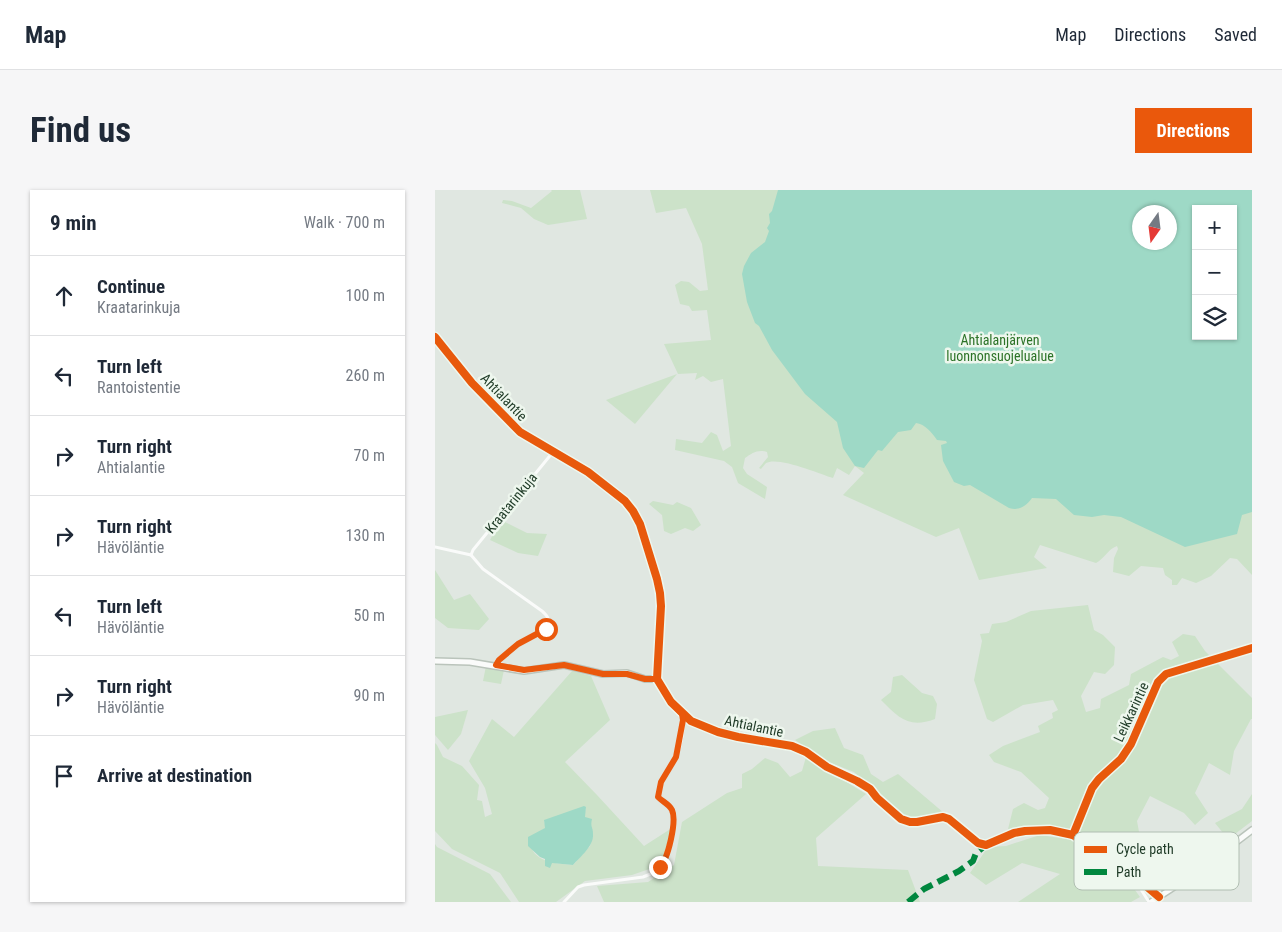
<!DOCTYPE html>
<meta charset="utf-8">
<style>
body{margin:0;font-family:"Roboto Condensed",sans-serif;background:#f6f6f7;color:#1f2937}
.controls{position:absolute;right:15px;top:15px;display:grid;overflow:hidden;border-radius:0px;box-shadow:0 1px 4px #0004}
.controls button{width:45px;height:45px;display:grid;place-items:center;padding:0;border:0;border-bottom:1px solid #e0e1e3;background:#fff;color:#1f2937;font:25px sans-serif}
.compass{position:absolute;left:697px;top:15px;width:45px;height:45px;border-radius:50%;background:#fff;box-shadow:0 1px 4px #0004;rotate:194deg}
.stop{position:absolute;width:15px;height:15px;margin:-11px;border:4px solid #ea580c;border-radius:50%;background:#fff}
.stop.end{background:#ea580c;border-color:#fff;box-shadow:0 1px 5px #0008}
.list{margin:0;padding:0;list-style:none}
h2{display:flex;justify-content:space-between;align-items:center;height:65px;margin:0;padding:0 20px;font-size:21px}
h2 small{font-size:16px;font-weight:400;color:#747a83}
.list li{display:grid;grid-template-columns:32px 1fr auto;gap:15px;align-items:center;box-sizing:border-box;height:80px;padding:0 20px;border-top:1px solid #e0e1e3}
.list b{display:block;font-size:19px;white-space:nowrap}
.list p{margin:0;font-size:16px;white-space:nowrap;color:#747a83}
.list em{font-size:16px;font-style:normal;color:#747a83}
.icon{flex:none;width:28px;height:28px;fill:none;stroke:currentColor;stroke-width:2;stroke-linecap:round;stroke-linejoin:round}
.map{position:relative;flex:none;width:817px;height:712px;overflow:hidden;border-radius:0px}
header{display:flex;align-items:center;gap:30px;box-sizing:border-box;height:70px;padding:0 25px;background:#fff;border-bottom:1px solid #e0e1e3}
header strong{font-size:24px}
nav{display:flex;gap:28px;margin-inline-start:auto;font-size:18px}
.intro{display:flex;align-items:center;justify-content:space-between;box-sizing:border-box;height:120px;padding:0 30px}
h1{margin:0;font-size:35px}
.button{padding:12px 22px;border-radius:0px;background:#ea580c;color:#fff;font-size:18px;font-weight:700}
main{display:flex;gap:30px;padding:0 30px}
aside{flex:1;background:#fff;border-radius:0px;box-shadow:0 1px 4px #0004}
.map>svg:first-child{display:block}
.green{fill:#cce2c9;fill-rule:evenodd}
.water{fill:#9ed9c6;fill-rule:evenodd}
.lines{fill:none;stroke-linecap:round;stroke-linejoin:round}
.secondary-casing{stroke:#bac4bb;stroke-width:8}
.street{stroke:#fafbfa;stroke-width:3}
.secondary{stroke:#fafbfa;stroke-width:5}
.quiet{stroke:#00873e;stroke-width:6;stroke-dasharray:12 6;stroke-linecap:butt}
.cycleway-casing{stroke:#eef7ee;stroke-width:11}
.cycleway{stroke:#e8590c;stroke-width:8}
.route{stroke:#ea580c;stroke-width:6}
.labels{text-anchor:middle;stroke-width:5;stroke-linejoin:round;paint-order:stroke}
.park-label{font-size:14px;fill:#2c7327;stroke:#eef7ee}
.street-label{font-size:14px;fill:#1e3a26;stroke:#eef7ee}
.key{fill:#eef7ee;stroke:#b0beb2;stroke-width:1}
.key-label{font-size:14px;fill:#1e3a26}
</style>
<header>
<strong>Map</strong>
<nav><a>Map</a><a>Directions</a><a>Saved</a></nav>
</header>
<div class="intro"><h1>Find us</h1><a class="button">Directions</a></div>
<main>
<aside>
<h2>9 min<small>Walk · 700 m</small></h2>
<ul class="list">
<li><svg class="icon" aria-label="ahead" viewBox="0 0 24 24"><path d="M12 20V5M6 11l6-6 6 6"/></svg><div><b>Continue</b><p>Kraatarinkuja</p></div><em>100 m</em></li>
<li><svg class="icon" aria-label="left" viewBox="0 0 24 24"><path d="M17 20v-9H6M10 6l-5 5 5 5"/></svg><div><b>Turn left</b><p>Rantoistentie</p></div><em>260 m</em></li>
<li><svg class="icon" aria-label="right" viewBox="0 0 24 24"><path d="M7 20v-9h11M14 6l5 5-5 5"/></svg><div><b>Turn right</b><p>Ahtialantie</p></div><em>70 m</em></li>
<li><svg class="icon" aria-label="right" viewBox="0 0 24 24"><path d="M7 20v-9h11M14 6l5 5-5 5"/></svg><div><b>Turn right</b><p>Hävöläntie</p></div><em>130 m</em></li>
<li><svg class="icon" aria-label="left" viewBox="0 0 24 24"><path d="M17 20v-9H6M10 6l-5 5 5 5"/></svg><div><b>Turn left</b><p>Hävöläntie</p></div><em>50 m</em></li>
<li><svg class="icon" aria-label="right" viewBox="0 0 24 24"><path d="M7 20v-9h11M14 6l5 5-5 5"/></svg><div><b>Turn right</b><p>Hävöläntie</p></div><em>90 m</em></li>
<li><svg class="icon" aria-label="arrive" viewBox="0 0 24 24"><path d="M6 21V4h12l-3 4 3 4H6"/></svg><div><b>Arrive at destination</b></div></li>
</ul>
</aside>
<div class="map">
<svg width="817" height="712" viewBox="0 0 817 712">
<rect width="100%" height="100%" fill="#e0e7e1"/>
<g class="green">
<path d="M116,0H145L152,29L113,35L99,29L86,18L67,13L68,10L77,11L96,18L117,1Z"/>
<path d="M215,0H817V385L802,369L795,368L776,386L761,393L747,388L742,395H737V390L730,385L728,378L706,376L694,386L678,382L679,368L683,359L682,356C673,359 669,369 661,373L605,355L599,367L612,378L544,390L524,338L501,347L408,305L429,283L420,276L414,285L402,278L398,288C385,284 343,266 331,273C329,275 328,277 326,279L324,278L333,267L332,262C323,259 317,263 310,268L308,278L312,284L332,297L330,309L303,293L297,277L289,271L240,260L241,249L267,253L276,242L282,245L288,261L296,256L288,189L276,192L268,186L260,190L262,183L243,184L229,154L276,150L272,120L257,121L254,116L245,114L240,95L246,91L254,92L265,101L273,100L267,54L251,18L221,23ZM761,19H798V146H761ZM704,22H734V52H704Z"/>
<path d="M242,184L200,234L171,210Z"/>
<path d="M218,311L238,315L242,312L256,318L266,335L258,341L250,338L236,344L229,341L227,325L214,314Z"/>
<path d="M66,330L92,343L112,344L103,366L83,363L55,350Z"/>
<path d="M0,380L19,410L35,404L54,429L44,440L13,438L0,428Z"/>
<path d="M653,415L659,440L668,445L680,457L679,475L670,484L659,482L646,506L651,522L665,518L666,509L694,495L696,484L728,467L736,470L744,466L737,452L748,444L760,446L770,461L817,508V529H816L799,561L795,585L774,573L760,603L773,623L760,635L749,623L715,606L702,631L707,658L705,674L706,681H696L635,639L605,635L573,639L578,619L589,613L603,620L610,618L614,608L586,582L559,572L554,565L568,556L605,542L603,536L618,528L617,523L623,520L618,510L588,515L558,532L552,529L539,490L547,451L545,444L554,443L557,434L571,432L596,421Z"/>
<path d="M51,476L69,480L66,494L48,491Z"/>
<path d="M137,481L156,486L175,530L130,572L162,605L209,656L237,638L226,675L197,685L150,691L121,712H84L65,683L17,659L0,641V553L2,555L8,567L27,576L44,595L42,610L47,611L50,627L57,624L50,598L34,571L57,529L79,547ZM151,617L149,627L158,645L155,656L138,675C126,674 103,673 97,659C96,655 97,650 97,646L111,638L109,631Z"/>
<path d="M467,485L487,503L498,506L502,514L500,529C474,539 464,528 446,510L456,502L458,487Z"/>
<path d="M33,520L26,544L13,560L0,545V527Z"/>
<path d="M400,538L409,558L428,565L436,584L448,592L463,584L509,623L477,629L464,624L419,582L391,571L360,550L378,541Z"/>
<path d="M371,567L431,604L381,648L383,676L473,680L485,712H169L162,696L213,692L239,675L247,632L292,603L307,598V584L317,579L330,568L343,573L355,587L367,581Z"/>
<path d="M817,604V631L741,689L734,681L793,649L780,633L807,619Z"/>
<path d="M605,645L638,650L690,686L705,707L696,712H583L625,684L587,673L551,695L535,683L553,657L571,656Z"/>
<path d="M0,654L2,657L55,684L76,712H0Z"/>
</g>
<g class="water">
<path d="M343,0H817V322L807,325L802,344L750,357L686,327L669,325L657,327L639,325L621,309L597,308C591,316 585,321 574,318L535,295L529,296L519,292L508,271L506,255L512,253L511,251L502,250C497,243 490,234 481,233L476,240L463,242L447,261L443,260L429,278L420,276L408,258L402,232L370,204L337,160L324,136L320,133L312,112L307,84L309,76L316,63L330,52L334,41L332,38L335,33L334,24L337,21ZM761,19H798V146H761ZM704,22H734V52H704Z"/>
<path d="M149,616L151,617L150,627L157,629C155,637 158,637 158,644C159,656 145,667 138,675L117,673L115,678L110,676V669L105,667L93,656V647L110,638L109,630Z"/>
</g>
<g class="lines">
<defs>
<g id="secondary">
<path d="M0,147L25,179L75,233L85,242L153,282L190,311L198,321L205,334L222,389L225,403L226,416L222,489H210L192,483L168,484L129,475L89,481L35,472L0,471"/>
<path d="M716,712L759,684L817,640"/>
</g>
</defs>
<use href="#secondary" class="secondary-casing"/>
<g class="street">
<path d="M0,357L36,365L48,379L107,421C128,439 95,446 84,453C76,458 66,468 61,475"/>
<path d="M36,365L38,360L118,262"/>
<path d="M222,489C230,502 236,514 247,524C270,546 326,550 357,556L371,562L392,577L422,591L435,599L442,608L466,629L475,632H482L508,627L514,629L543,653L551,655L579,643L590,641L615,640L638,645L711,696L724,707"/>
<path d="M638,645L657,598L664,589L686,569L696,554L723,492L731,484L817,458"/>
<path d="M700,690L714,712"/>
<path d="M129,712L143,697L149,695L208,687L218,683L229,673L237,641L239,627L236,618L223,607C223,591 235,582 241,568C246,556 250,537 247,525"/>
</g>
<use href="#secondary" class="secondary"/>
<path class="quiet" d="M473,712L489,699L524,681L538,671L541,663L551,655"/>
<defs>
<g id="cycleway">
<path d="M0,147L37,193L85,242L153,282L190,311L198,321L205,334L222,389L225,403L226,416L222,489L236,512L256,531L283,542L303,547L357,556L371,562L392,577L422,591L435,599L442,608L466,629L475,632H482L508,627L514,629L543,653L551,655L579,643L590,641L615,640L638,645L711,696L724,707"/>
<path d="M638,645L657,598L664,589L686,569L696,554L723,492L731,484L817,458"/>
</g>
</defs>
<use href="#cycleway" class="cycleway-casing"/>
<use href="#cycleway" class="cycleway"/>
</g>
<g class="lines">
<path class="route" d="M111,439L83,454L64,470L61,475L89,480L129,475L168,484H192L210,489H222L236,512L247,524L248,530L241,567L226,592L223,607C228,612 234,614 237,620C242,631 233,669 225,677"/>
</g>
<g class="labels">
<g class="park-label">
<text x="565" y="155">Ahtialanjärven<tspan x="565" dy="16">luonnonsuojelualue</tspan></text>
</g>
<g class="street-label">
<text transform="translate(69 207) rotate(46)" y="5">Ahtialantie</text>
<text transform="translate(76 313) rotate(-51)" y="5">Kraatarinkuja</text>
<text transform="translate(696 522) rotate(-65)" y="5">Leikkarintie</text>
<text transform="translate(319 536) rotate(12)" y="5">Ahtialantie</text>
</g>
</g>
<rect x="639" y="642" width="165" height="58" rx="8" class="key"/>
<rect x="649" y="656" width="23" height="7" fill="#e8590c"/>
<rect x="649" y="679" width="23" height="6" fill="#00873e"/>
<g class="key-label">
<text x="681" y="664">Cycle path</text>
<text x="681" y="687">Path</text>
</g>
</svg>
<div class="controls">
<button>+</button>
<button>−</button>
<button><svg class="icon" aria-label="layers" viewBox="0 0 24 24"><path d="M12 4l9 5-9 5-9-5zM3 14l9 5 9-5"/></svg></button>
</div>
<svg class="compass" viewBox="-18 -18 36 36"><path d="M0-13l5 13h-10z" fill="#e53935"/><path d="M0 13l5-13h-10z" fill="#747a83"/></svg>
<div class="stop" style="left:111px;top:439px"></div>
<div class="stop end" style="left:225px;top:677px"></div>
</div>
</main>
